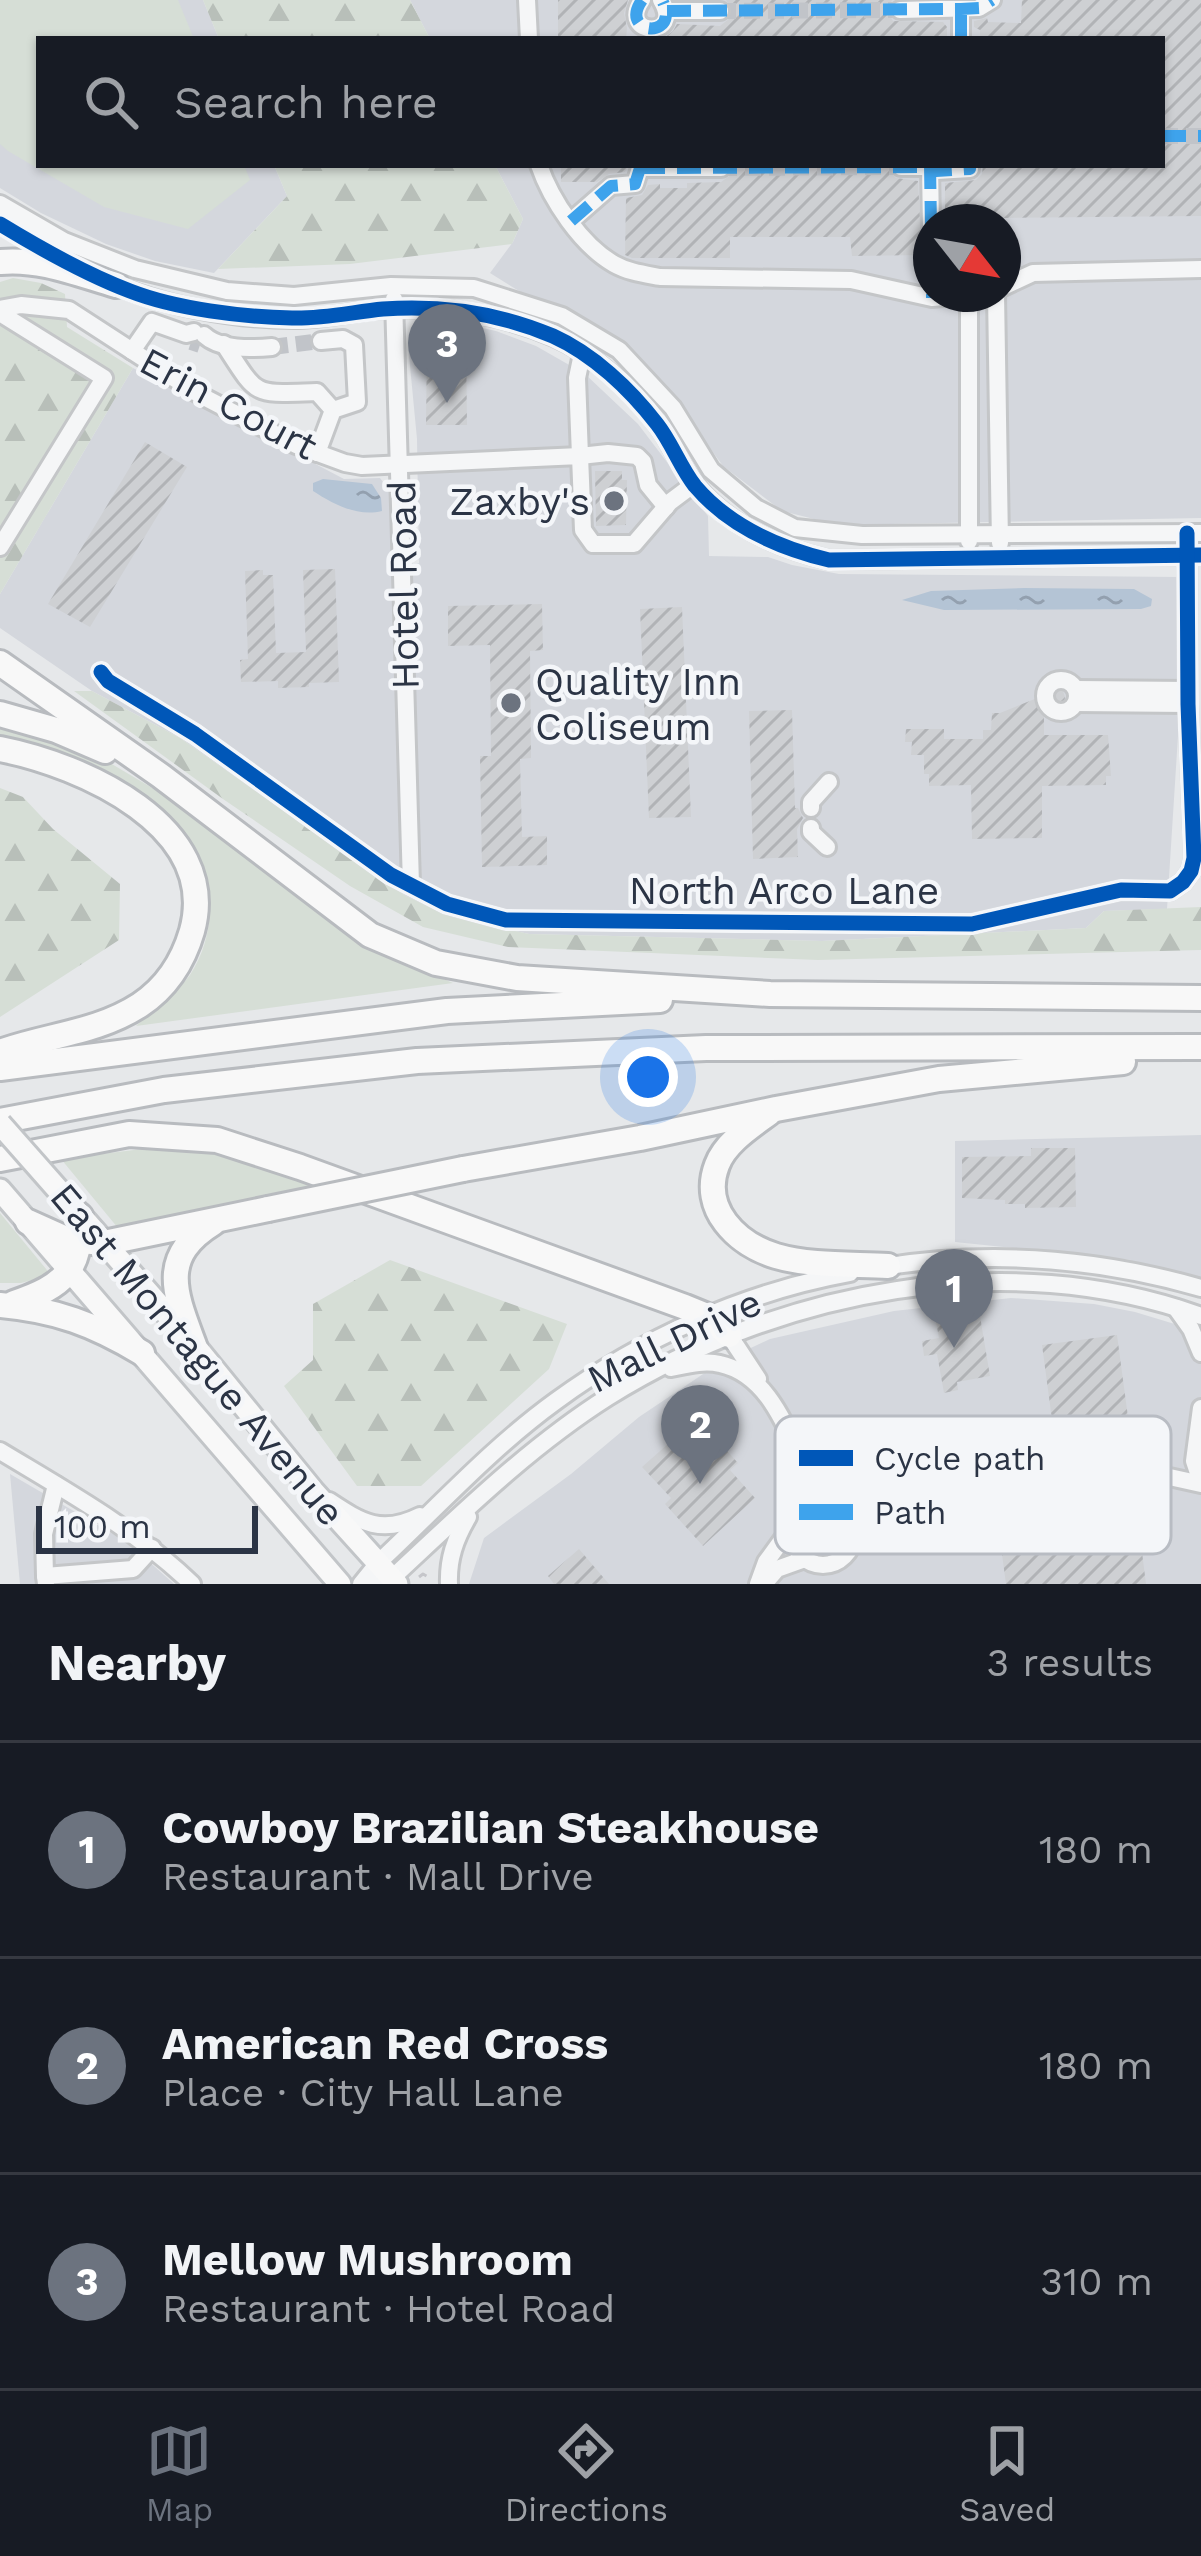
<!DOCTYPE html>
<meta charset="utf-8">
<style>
body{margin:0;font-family:"Work Sans",sans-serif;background:#20242c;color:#f1f3f6}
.compass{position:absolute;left:913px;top:204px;width:108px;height:108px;border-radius:50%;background:#171b24;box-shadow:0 3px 9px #0004;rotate:121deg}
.scale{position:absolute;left:36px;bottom:30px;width:222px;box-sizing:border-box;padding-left:12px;border:6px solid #2b3445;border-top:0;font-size:33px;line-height:42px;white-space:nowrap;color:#2b3445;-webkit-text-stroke:9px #f4f6f9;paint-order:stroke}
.you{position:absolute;left:648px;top:1077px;width:42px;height:42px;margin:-30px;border:9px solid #fff;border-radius:50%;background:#1a73e8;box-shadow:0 0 0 18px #1a73e833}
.badge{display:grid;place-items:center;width:78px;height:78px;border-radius:50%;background:#6c737f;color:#fff;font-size:39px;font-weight:700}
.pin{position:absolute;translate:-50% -99px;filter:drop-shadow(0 3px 6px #0008)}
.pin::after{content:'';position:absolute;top:63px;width:42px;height:36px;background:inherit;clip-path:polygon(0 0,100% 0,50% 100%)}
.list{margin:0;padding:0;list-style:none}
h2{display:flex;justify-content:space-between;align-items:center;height:156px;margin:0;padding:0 48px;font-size:51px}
h2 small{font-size:39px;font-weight:400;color:#9ea1a6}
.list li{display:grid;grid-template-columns:78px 1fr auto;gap:36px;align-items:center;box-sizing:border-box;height:216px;padding:0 48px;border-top:3px solid #363941}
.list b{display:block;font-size:45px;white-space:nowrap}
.list p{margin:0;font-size:39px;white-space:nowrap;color:#9ea1a6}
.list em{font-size:39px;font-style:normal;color:#9ea1a6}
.icon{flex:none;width:66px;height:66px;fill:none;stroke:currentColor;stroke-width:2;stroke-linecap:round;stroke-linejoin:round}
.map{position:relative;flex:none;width:1201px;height:1584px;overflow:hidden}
.search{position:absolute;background:#171b24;box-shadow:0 3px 9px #0004;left:36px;right:36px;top:36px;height:132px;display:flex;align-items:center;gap:30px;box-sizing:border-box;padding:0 42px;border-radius:0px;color:#9ea1a6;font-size:45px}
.sheet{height:804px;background:#171b24}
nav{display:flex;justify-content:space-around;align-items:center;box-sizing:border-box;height:168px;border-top:3px solid #363941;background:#171b24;font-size:33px;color:#9ea1a6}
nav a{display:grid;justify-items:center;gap:6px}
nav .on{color:#6c737f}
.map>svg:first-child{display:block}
.built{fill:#d4d7dd;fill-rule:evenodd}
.green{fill:#d6ded6}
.forest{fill:url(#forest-firs)}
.water{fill:url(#water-ripples)}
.building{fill:url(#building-hatch)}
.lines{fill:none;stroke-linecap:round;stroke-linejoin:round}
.minor-tunnel{stroke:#c1c4c9;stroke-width:16;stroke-dasharray:16 8;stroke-linecap:butt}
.minor-casing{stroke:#c4c6c8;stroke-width:22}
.major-casing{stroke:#c2c5c8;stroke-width:27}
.highway-casing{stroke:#b8bbbf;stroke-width:30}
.path{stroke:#c5c6ca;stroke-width:3;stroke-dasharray:9 9;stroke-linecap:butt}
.minor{stroke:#f5f6f7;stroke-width:16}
.major{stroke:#f8f8f8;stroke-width:21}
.highway{stroke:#f8f8f8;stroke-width:24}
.major-bridge-casing{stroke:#c2c5c8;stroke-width:27;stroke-linecap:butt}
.highway-bridge-casing{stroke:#b8bbbf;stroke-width:30;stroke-linecap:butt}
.major-bridge{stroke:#f8f8f8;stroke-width:21}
.highway-bridge{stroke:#f8f8f8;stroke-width:24}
.quiet{stroke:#3ea3ec;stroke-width:12;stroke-dasharray:24 12;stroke-linecap:butt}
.cycleway-casing{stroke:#f4f6f9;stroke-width:22}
.cycleway{stroke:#0057b8;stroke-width:15}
.poi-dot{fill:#6c737f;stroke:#f4f6f9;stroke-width:4.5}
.labels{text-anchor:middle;stroke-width:9;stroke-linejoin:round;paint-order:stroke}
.street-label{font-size:39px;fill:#2b3445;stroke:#f4f6f9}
.poi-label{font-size:39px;fill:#2b3445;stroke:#f4f6f9;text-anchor:end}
.key{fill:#f4f6f9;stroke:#b8bcc3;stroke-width:3}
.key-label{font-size:33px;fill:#2b3445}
</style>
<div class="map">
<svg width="1201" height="1584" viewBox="0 0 1201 1584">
<defs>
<pattern id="forest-firs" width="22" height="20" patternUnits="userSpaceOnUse" patternTransform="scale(3)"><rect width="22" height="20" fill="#d6ded6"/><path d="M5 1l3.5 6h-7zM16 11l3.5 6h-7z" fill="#b8bfb9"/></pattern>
<pattern id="water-ripples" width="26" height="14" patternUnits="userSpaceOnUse" patternTransform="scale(3)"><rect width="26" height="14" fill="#b4c4d5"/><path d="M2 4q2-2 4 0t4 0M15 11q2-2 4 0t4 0" fill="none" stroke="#93a0af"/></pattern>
<pattern id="building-hatch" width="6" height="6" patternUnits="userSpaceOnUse" patternTransform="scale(3)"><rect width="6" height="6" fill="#ced0d3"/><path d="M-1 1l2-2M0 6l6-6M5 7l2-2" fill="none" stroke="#b1b3b6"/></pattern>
</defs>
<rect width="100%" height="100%" fill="#e6e8ea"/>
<g class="built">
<path d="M0,0H203L219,39H39V165H274L287,196L214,273L155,261L106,244L41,213L0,188Z"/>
<path d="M410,0H1201V518L838,525L782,511L723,466L658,377L490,273L513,242L523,219L495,165H1162V39H430ZM931,222H1003V294H931Z"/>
<path d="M426,320L451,321L496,331L536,346L585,374L638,424L708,516L709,556L768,557L792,565L839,574L1179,577L1183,583L1182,673L1167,909L1104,911L1086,928L822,941L529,934L451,917L406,896L180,738L92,691L0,628V594L133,368L344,479L380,478L392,494L393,564L419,563L417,439L408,345Z"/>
<path d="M1201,1135V1280L1132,1269L1131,1260L955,1242V1141Z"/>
<path d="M1011,1298L1094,1304L1135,1312L1201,1332V1584H469L484,1538L571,1474L639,1417L721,1362L770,1339L894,1311Z"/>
<path d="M10,1474L127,1542L174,1584H20Z"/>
</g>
<g class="green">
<path d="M0,0H178L194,39H39V165H244L250,180L188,229L104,207L8,151L0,144Z"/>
<path d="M0,724L48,735L105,760L154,789L217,833L344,929L398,960L453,983L136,1026C154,1009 175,995 190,975C207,949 214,916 207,886C203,870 196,849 186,835C149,784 59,750 0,736Z"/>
<path d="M150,1148L199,1150L257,1159L330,1183L118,1228L61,1159Z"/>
<path d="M0,1213L51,1275L21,1283H0Z"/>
</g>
<g class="forest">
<path d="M203,0H410L430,39H219Z"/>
<path d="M274,165H495L523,219L512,244L350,264L218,269L287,196Z"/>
<path d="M13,278L41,283L65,294L67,327L133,368L0,594V282Z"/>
<path d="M74,691H92L180,738L406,896L452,917L529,934L822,941L1086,928L1104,911L1201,907V950L818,960L508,947L423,927L350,886L223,799Z"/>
<path d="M0,788L23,797L53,829L120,884L119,940L0,1017Z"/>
<path d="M390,1260L567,1324L549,1369L421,1486H357L284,1386L313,1360V1304Z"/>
</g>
<g class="water">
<path d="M323,479L372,484L381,498L382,511C357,517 333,504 313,491V483Z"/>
<path d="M1024,588L1134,589L1152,599L1151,606L1141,609L944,610L902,600L931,591Z"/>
</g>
<g class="building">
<path d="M558,0H628L624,13L627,28L626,39H558Z"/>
<path d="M726,0H892L887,11L893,21L943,22L947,27V39H663L673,31L677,24L720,26L730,18L733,12Z"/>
<path d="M1022,0H1201V216L999,218V222H945V183L976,180L982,174L983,165H1162V39H980V30L974,27V21L987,18L988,22L1021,23Z"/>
<path d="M561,165H628L625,172L609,174L597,182H561Z"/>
<path d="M733,165H889L890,172L896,178L918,181L922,255L852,256L850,237H730V258H632L625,255L626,198L642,195L648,185L660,184V188H687V183L721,182L731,175Z"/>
<path d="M427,341H466L467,425H426Z"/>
<path d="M145,442L187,467L90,627L48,604Z"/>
<path d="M595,471H622V480H627L626,525L596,526Z"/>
<path d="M335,569L339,682L309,683V687L278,688V681L241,682L240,660L248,659L245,571L263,570V575H273L276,653L306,652L303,570Z"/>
<path d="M542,604L543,650L530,651L531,758L520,759L522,837L547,836V865L482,867L480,756H491L490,645L448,646V606Z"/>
<path d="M682,607L691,817L649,818L640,609Z"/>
<path d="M1062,688L1065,697L1064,705L1044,713V735H1108L1111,776H1106V785L1042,786V838L972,839L971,785L929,786V774H924V755H911L912,742H905L906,729H944V739H983V730H991L992,713H1000Z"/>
<path d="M792,710L795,808H798L803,818L797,829L798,857L753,859L749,711Z"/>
<path d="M1031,1148H1075L1076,1207L1025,1208V1204H1005V1200L962,1198V1157L1031,1156Z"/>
<path d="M979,1310L990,1376L957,1382L958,1390L944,1393L937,1354L924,1356L922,1341L939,1338L935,1317Z"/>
<path d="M1117,1335L1132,1447L1057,1457L1042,1345Z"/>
<path d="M697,1418L738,1463L730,1470L755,1498L703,1546L665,1504L671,1498L642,1467Z"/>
<path d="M1139,1528L1146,1584H1006L1001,1547Z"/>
<path d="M579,1549L609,1584H554L548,1576Z"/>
</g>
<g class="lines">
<g class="minor-tunnel">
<path d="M720,11L900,10"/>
<path d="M1162,136H1201"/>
<path d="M721,168L901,167"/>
<path d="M191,342L200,345"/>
<path d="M272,347L321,341"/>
</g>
<defs>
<g id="minor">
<path d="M527,0L529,39"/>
<path d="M642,0C617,37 685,39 661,0"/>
<path d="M900,10L979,8L992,0"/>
<path d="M667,11H720"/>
<path d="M961,39V9"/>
<path d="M539,165C551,200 581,245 614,264C628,272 644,274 660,277L851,280L932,298L977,294"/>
<path d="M930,165L931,228"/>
<path d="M901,167H930L936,171L970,169V165"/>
<path d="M641,168H721"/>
<path d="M0,204L64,241L135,269L227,291L294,296L391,286L474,288L562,316L619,350L673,408L711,470L756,508L795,528L862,535L1201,533"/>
<path d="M571,221L611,186L635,184L641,165"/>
<path d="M0,224L73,264"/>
<path d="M107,281C160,306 235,319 294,319C324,319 354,311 384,309C442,306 500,313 554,337C594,354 631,389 657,424C672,443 680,468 696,486C729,526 779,548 829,560L1201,555"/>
<path d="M1003,287L1033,273L1201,269"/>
<path d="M996,294L1000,543"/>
<path d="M394,299L411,885"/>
<path d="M0,309L21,305L69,310L200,395L296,445L345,463L362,466L580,456L583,530L593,544H634L670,502L694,484"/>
<path d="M0,313L104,378L0,547"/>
<path d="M204,335C220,350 250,349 272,347"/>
<path d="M224,344C259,398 252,394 317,392L333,410"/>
<path d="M132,351L152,322L186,334L194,332"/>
<path d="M582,354L577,378L580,456L608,453L637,456L643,462L648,485L666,507"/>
<path d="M317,453L333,410L357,402L354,345L343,339L321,341"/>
<path d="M969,541V295"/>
<path d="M101,672L108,681L195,734L391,875L447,904L506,920L972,924L1121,890L1170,891L1183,882L1191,871L1194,858L1188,704L1187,533"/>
<circle cx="1061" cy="696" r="16"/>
<path d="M1076,689L1188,690"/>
<path d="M1076,703L1188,704"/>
<path d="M811,808V802L829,782"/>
<path d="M811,828V832L827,847"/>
<path d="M882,1267C989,1250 1097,1258 1201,1288"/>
<path d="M1176,1308L1191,1329L1201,1353"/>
<path d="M729,1335L758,1379"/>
<path d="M671,1368C686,1365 704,1360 720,1364C771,1375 788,1434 809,1475L812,1489L806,1510"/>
<path d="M1201,1408L1194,1461L1201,1482"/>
<path d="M0,1451C68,1492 135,1529 192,1584"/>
<path d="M329,1501C362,1523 382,1535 420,1516"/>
<circle cx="823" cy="1535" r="30"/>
<path d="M840,1510L1124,1467L1201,1484"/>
<path d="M853,1536L897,1506"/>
<path d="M45,1576L44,1534L56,1485"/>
<path d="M46,1584L45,1576L133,1569L152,1548"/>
<path d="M361,1584L378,1563C436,1509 491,1448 556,1401C642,1338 745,1292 850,1273"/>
<path d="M379,1584L392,1578C460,1515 529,1447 608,1397C780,1290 1007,1246 1201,1316"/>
<path d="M449,1584C448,1559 455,1539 468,1517"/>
<path d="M758,1584L766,1562L795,1522"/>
<path d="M764,1584L777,1569L805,1559"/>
</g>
<g id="major">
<path d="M0,1190L340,1584"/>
<path d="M60,1192L194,1345L313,1491L397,1584"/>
</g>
<g id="highway">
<path d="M0,262C40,258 78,274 116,285"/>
<path d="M0,663L161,776L370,935L436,963L517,978L770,994L1201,998"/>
<path d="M0,714L56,730L105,751"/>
<path d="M0,749C82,765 221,826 192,931C183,962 167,987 140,1005C97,1033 47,1035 0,1052"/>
<path d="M0,1068L447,1011L660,1000"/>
<path d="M769,1113C750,1127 725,1143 717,1165C700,1209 737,1244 776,1256C810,1266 851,1264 888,1266"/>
<path d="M0,1121L164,1090L417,1061L706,1048L1201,1047"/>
<path d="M0,1159L129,1134L217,1140L300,1167L685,1307L707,1316L729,1335"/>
<path d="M463,1169L640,1138L776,1109L939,1079L1123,1062"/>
<path d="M28,1222L68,1240L104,1243L268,1209"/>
<path d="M14,1303C64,1286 81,1271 80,1216"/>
<path d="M0,1305C56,1310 94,1324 142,1353"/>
<path d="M194,1345C175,1294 158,1257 213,1223"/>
</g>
</defs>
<use href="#minor" class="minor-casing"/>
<use href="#major" class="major-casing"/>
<use href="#highway" class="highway-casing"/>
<path class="path" d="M419,1577L423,1574L432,1579"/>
<use href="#minor" class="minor"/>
<use href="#major" class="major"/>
<use href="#highway" class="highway"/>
<defs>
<path id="major-bridge" d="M0,1124L60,1192"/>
<path id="highway-bridge" d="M268,1209L463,1169"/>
</defs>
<use href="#major-bridge" class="major-bridge-casing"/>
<use href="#highway-bridge" class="highway-bridge-casing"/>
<use href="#major-bridge" class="major-bridge"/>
<use href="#highway-bridge" class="highway-bridge"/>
<g class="quiet">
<path d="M642,0C618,35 680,40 663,2"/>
<path d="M667,11L961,9L979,8L992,0"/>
<path d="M961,39V9"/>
<path d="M1162,136H1201"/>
<path d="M930,165L931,228"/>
<path d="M641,168L930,167L936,171L970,169V165"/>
<path d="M571,221L611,186L635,184L641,165"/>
<path d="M932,294V298"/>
</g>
<defs>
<g id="cycleway">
<path d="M0,224C41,249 85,274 130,291C176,309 243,317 292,318C322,319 353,312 383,309C441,305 499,313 553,336C593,354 630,389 657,424C672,443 680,467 695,486C729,526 779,548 829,560L1201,555"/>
<path d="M101,672L108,681L195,734L391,875L447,904L506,920L972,924L1121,890L1170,891L1183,882L1191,871L1194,858L1188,704L1187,533"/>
</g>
</defs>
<use href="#cycleway" class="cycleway-casing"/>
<use href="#cycleway" class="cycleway"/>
</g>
<g class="poi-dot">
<circle cx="614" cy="501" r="12"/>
<circle cx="511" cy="703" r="12"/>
</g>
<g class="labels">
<g class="street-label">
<text transform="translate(229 403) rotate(28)" y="14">Erin Court</text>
<text transform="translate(403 585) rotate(-91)" y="14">Hotel Road</text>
<text x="784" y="904">North Arco Lane</text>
<text transform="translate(674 1340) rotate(-26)" y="14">Mall Drive</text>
<text transform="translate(198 1354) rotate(50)" y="14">East Montague Avenue</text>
</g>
<g class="poi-label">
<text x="590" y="515">Zaxby's</text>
<text x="535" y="695" text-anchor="start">Quality Inn<tspan x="535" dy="45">Coliseum</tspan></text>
</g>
</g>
<rect x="775" y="1416" width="396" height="138" rx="18" class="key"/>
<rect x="799" y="1450" width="54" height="16" fill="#0057b8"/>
<rect x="799" y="1504" width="54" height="16" fill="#3ea3ec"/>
<g class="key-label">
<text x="874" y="1470">Cycle path</text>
<text x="874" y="1524">Path</text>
</g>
</svg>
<svg class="compass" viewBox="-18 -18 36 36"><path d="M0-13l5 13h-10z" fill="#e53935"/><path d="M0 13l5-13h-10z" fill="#9ea1a6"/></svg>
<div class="scale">100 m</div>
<div class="you"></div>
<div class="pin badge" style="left:954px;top:1348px">1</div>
<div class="pin badge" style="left:700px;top:1484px">2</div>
<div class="pin badge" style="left:447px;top:403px">3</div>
<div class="search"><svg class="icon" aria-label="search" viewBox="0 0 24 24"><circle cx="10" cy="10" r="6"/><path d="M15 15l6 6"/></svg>Search here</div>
</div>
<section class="sheet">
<h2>Nearby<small>3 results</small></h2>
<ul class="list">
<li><span class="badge">1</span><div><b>Cowboy Brazilian Steakhouse</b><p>Restaurant · Mall Drive</p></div><em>180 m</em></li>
<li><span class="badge">2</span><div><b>American Red Cross</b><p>Place · City Hall Lane</p></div><em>180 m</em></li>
<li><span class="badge">3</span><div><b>Mellow Mushroom</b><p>Restaurant · Hotel Road</p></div><em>310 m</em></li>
</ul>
</section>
<nav>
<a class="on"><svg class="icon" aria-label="map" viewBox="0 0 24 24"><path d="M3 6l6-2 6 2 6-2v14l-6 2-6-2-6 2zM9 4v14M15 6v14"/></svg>Map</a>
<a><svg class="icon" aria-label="directions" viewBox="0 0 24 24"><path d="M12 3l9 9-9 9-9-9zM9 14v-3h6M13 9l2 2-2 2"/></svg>Directions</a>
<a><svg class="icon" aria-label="saved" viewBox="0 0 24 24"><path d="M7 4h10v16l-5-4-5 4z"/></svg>Saved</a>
</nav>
